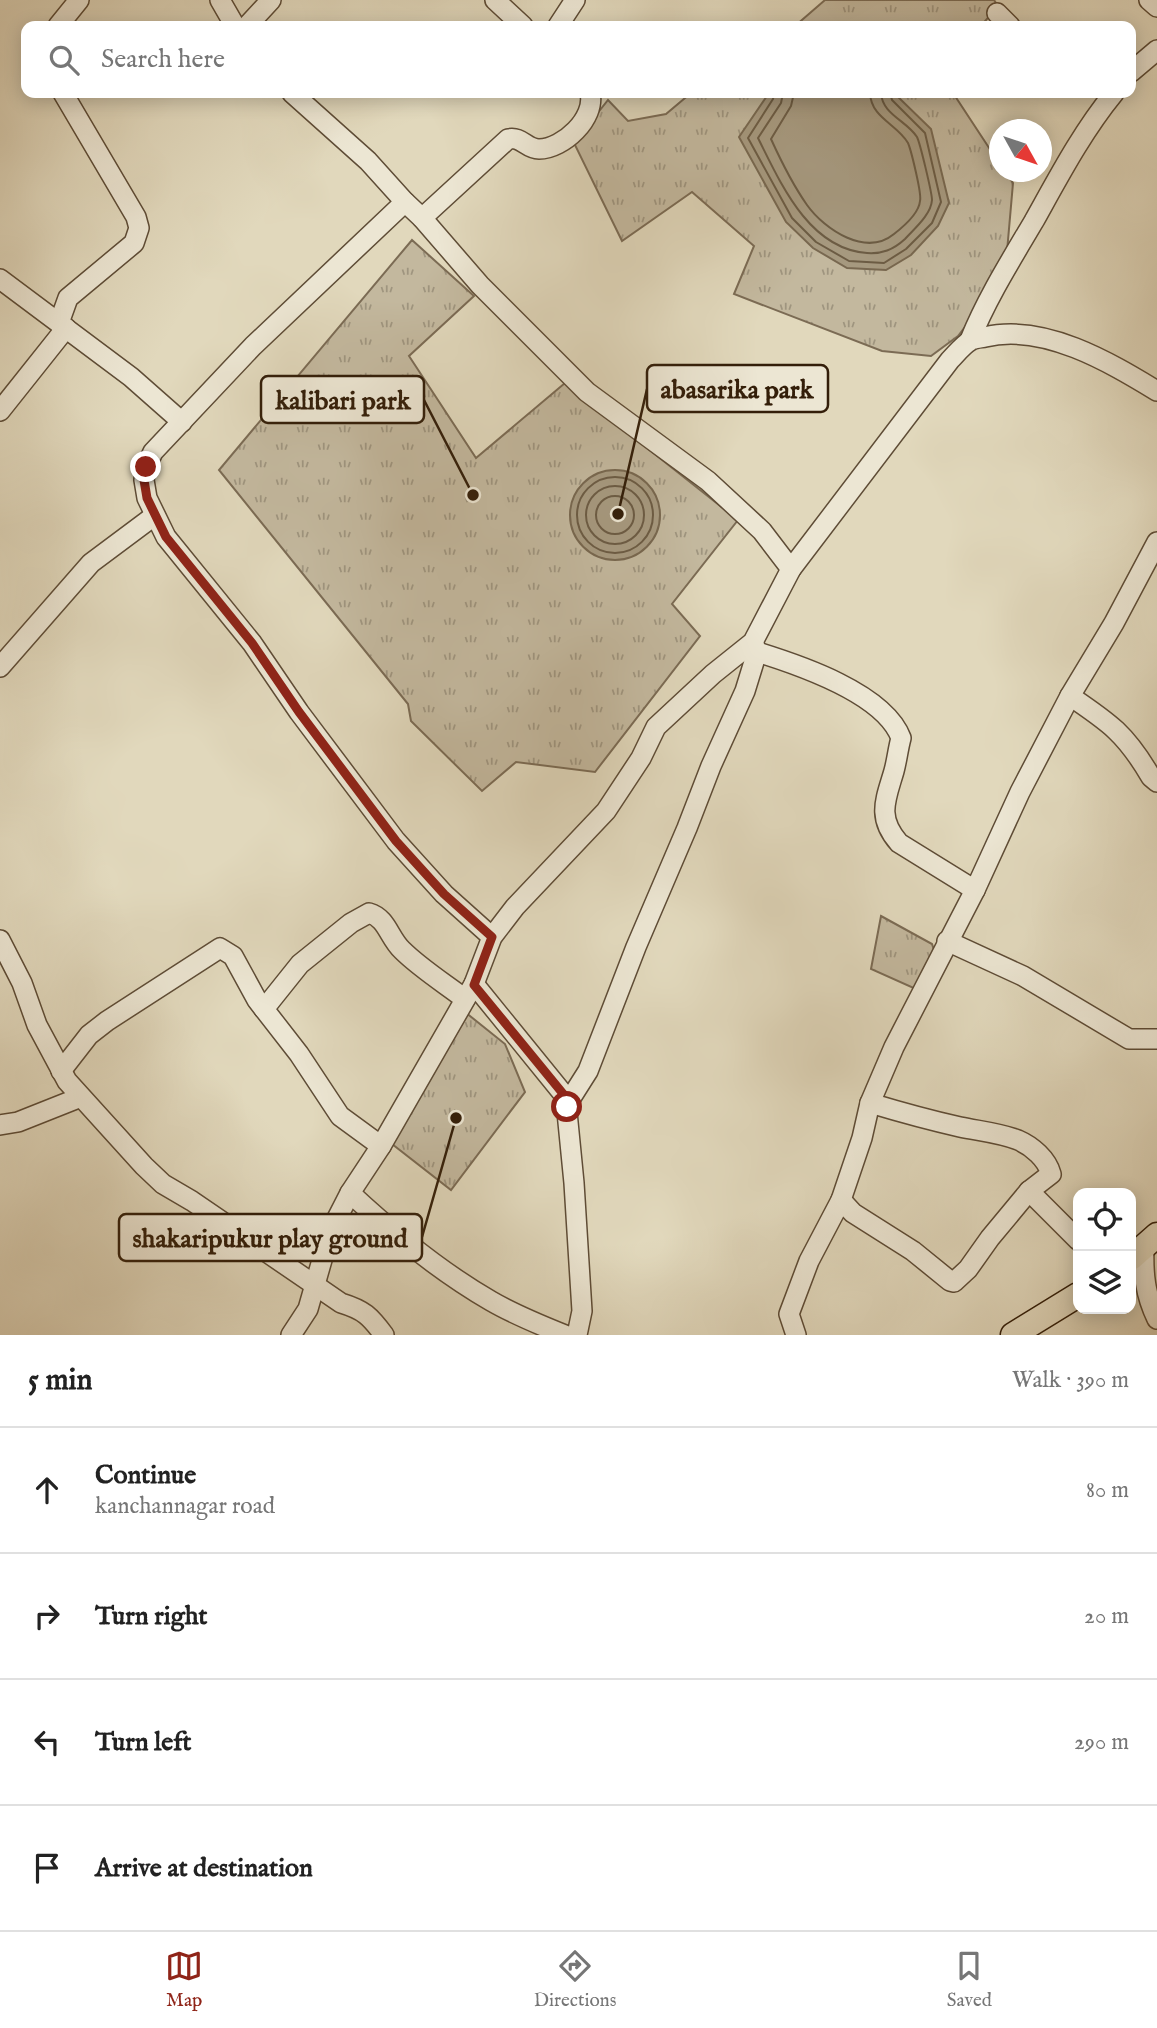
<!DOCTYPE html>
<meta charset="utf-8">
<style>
body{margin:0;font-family:"IM FELL English",serif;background:#f6f6f6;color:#222}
.controls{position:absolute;right:21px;bottom:21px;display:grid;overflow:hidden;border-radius:14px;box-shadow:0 4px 18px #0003}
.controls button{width:63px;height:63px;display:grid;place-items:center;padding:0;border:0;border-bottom:2px solid #e0e0e0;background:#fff;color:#222;font:35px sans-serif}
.compass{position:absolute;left:989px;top:119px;width:63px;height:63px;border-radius:50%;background:#fff;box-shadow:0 4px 18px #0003;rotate:130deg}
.stop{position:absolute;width:21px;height:21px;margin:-16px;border:5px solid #8f2418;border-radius:50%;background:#fff}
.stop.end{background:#8f2418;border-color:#fff;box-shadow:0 2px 7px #0008}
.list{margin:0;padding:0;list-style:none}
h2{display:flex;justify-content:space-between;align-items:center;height:91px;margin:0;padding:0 28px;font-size:30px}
h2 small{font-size:23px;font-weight:400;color:#767676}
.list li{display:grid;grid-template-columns:46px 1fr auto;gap:21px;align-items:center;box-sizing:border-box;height:126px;padding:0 28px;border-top:2px solid #e0e0e0}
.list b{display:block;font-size:26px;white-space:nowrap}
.list p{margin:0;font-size:23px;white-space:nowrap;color:#767676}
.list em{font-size:23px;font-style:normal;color:#767676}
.icon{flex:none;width:38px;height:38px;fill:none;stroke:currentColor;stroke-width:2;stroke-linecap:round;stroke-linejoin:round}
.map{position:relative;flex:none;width:1157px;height:1335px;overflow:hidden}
.search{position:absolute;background:#fff;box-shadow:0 4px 18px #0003;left:21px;right:21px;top:21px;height:77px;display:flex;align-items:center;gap:18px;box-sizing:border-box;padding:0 24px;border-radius:14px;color:#767676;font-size:26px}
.sheet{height:595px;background:#fff}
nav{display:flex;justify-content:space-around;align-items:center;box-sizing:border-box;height:98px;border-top:2px solid #e0e0e0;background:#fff;font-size:19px;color:#767676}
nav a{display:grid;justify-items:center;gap:4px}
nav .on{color:#8f2418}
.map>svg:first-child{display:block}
.park{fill:url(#park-tufts);stroke:#7b6b54;stroke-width:2}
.water{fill:#a6997f;stroke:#786850;stroke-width:2}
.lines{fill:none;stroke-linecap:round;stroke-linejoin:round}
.shore{stroke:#6c5c44;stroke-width:2}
.minor-casing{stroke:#5e4c36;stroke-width:22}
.major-casing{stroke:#331e09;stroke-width:27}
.minor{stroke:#ece6d3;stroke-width:19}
.major{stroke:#e1d8bc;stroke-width:24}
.route{stroke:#8f2418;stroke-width:9}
.leader{fill:none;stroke:#331e09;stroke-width:2.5}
.callout-dot{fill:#331e09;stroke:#ece6d3;stroke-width:2.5}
.callout{fill:#ece6d3;stroke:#331e09;stroke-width:2.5}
.callout-label{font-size:26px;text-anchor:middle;font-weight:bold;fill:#331e09}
</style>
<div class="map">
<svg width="1157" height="1335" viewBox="0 0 1157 1335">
<defs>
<pattern id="park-tufts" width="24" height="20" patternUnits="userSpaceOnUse" patternTransform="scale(1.75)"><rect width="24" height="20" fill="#c3b89e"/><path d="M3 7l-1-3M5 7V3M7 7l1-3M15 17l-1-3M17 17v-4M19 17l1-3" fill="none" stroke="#9f957f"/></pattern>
</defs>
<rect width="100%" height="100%" fill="#e1d8bc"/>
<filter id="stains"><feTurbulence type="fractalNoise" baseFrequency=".00286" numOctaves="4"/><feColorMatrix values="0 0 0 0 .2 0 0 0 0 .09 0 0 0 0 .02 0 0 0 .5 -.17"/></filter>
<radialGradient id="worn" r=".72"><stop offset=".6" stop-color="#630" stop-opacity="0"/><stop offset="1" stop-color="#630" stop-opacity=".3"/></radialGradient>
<g class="park">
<path d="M825,0H994L998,6L981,26H795Z"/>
<path d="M691,93H953L999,163L1000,172H1005L1013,183L1004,286L988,297L958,336L931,356L882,351L734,294L754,246L692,192L622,241L574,143L608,100L628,121L666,114Z"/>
<path d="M412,240L474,296L409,356L476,458L565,383L738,520L672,604L700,636L595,772L516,762L482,791L411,721L408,704L219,470Z"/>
<path d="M881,916L932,944L937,959L918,990L871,969Z"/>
<path d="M465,1012L505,1044L525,1092L451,1190L392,1144Z"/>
</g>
<g class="water">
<path d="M769,93H894L931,129L949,203L938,226L911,255L886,270L847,268L813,248L786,222L739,137Z"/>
<circle cx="615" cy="515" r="45"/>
</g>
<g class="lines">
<g class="shore">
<path d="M774,93L773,99L748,138L792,218L816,242L849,261L884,263L906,249L932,223L941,202L925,133L892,100L890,93"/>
<path d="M783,93L781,103L758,138C781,184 809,249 867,253C882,254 893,250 905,239C914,229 931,215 932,200C932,193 920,143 917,137C907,121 882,114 881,93"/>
<path d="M794,93L791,106L771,139C781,161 793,185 807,205C825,230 866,257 894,234C903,227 919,213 920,201C922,194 911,150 908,143C897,124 871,118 870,93"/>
<circle cx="615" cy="515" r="38"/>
<circle cx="615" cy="515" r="29"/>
<circle cx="615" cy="515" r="19"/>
</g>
<defs>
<g id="minor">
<path d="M220,0L235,26"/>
<path d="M495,0L523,26"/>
<path d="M1149,0L1157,7"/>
<path d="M997,13L1010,26"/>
<path d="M58,26L79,0"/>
<path d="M247,26L271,0"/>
<path d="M558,26L575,0"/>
<path d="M1131,72L1157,50"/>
<path d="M292,93L368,161L405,202"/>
<path d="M422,218L508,139C522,136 526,149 539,149C563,149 596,118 590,93"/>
<path d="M0,279L131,377L182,422"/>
<path d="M59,323L68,298L134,243L139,228L136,217L63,93"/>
<path d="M970,340C987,298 1011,260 1034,221C1058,178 1082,132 1114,93"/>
<path d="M0,411L66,328"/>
<path d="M757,652C799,665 884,693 901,738C898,749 897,760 894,771C886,799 876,817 899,843L975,890"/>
<path d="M0,667L91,563L154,516"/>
<path d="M1070,696C1110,723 1126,734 1151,777L1157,782"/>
<path d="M492,937L444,894L396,841L299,712L252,643L166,537L147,498L144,480L146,467L153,452L253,346L405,202L422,218L480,285L587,392L708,481L762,531L791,569"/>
<path d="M0,940L22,983L37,1025L67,1081L144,1166L163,1184L192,1201L341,1303C364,1310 370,1316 384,1335"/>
<path d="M947,941L1023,976L1129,1039H1157"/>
<path d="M474,984L569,1101L567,1112L574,1183L582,1311L577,1335"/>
<path d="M264,1009L300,964L351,923L369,913C387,918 389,938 402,950C420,968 444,983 465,999"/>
<path d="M61,1071L89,1035L107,1021L220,948L233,956L257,1000L299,1054L340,1116L381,1146"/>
<path d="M569,1101L588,1071L636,947L687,828L711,766L745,691L757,652L753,642"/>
<path d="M870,1103C900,1112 929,1120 960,1127C979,1131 1000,1133 1018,1140C1032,1146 1047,1159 1051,1174L1029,1191L1078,1240"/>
<path d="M0,1125L18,1122L81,1097"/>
<path d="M350,1193C394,1234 439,1271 491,1301C515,1315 540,1325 565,1335"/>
<path d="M841,1200L853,1213L913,1251L950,1281L954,1282L968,1269L990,1238L1029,1191"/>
<path d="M1144,1247C1143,1274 1145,1294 1157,1319"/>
<path d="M291,1335L308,1309L330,1232L350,1193L381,1146L474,984L492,937L515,907L606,811L641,758L656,727L713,674L753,642L791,569L950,360C956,354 963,345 970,341C974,338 981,338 985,337C1044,323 1109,362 1157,391"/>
<path d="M796,1335L789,1314L809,1261L841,1200L862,1138L870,1103L894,1047L975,890L1020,792L1070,696L1114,623L1157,542"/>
</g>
<g id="major">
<path d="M1131,1258L1157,1235"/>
<path d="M1013,1335L1078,1295"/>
</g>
</defs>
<use href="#minor" class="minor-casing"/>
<use href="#major" class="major-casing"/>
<use href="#minor" class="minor"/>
<use href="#major" class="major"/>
</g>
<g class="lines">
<path class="route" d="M146,467L144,480L147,498L166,537L252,643L299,712L396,841L444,894L492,937L474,985L569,1101L567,1107"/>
</g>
<path class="leader" d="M618 514L647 389M473 495L424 400M456 1118L422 1237"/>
<g class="callout-dot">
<circle cx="618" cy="514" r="7"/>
<circle cx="473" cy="495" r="7"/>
<circle cx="456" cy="1118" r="7"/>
</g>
<g class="callout">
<rect x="647" y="365" width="181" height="47" rx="7"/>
<rect x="261" y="376" width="163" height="47" rx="7"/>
<rect x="119" y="1214" width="303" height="47" rx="7"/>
</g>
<g class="callout-label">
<text x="737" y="398">abasarika park</text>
<text x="343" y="409">kalibari park</text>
<text x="270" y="1247">shakaripukur play ground</text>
</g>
<rect width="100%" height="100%" filter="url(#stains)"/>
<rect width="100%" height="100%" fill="url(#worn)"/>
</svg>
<div class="controls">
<button><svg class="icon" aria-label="locate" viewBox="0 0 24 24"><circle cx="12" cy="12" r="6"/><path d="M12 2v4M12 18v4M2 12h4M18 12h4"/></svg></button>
<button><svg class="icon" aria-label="layers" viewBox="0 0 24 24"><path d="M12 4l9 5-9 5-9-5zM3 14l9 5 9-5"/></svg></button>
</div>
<svg class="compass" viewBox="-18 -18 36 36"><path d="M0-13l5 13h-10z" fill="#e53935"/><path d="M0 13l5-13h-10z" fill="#767676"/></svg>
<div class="stop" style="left:567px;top:1107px"></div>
<div class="stop end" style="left:146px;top:467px"></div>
<div class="search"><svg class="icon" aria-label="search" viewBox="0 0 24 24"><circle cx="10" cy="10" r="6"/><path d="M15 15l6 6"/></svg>Search here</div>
</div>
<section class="sheet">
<h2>5 min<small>Walk · 390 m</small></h2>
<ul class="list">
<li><svg class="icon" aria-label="ahead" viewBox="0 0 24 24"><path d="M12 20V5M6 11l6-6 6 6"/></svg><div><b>Continue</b><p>kanchannagar road</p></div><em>80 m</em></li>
<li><svg class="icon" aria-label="right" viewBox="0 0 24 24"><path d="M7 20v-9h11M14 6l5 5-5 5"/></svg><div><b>Turn right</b></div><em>20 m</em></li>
<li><svg class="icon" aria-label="left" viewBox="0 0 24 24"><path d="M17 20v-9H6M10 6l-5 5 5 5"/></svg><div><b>Turn left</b></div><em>290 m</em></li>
<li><svg class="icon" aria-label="arrive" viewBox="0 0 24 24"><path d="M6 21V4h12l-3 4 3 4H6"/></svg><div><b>Arrive at destination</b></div></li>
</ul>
</section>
<nav>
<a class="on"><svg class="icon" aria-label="map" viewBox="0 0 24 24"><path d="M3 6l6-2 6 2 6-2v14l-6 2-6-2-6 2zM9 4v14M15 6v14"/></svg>Map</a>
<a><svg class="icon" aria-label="directions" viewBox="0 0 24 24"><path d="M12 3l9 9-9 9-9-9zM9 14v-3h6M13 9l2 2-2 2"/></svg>Directions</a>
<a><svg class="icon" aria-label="saved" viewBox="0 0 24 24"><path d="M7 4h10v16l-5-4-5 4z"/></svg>Saved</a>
</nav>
